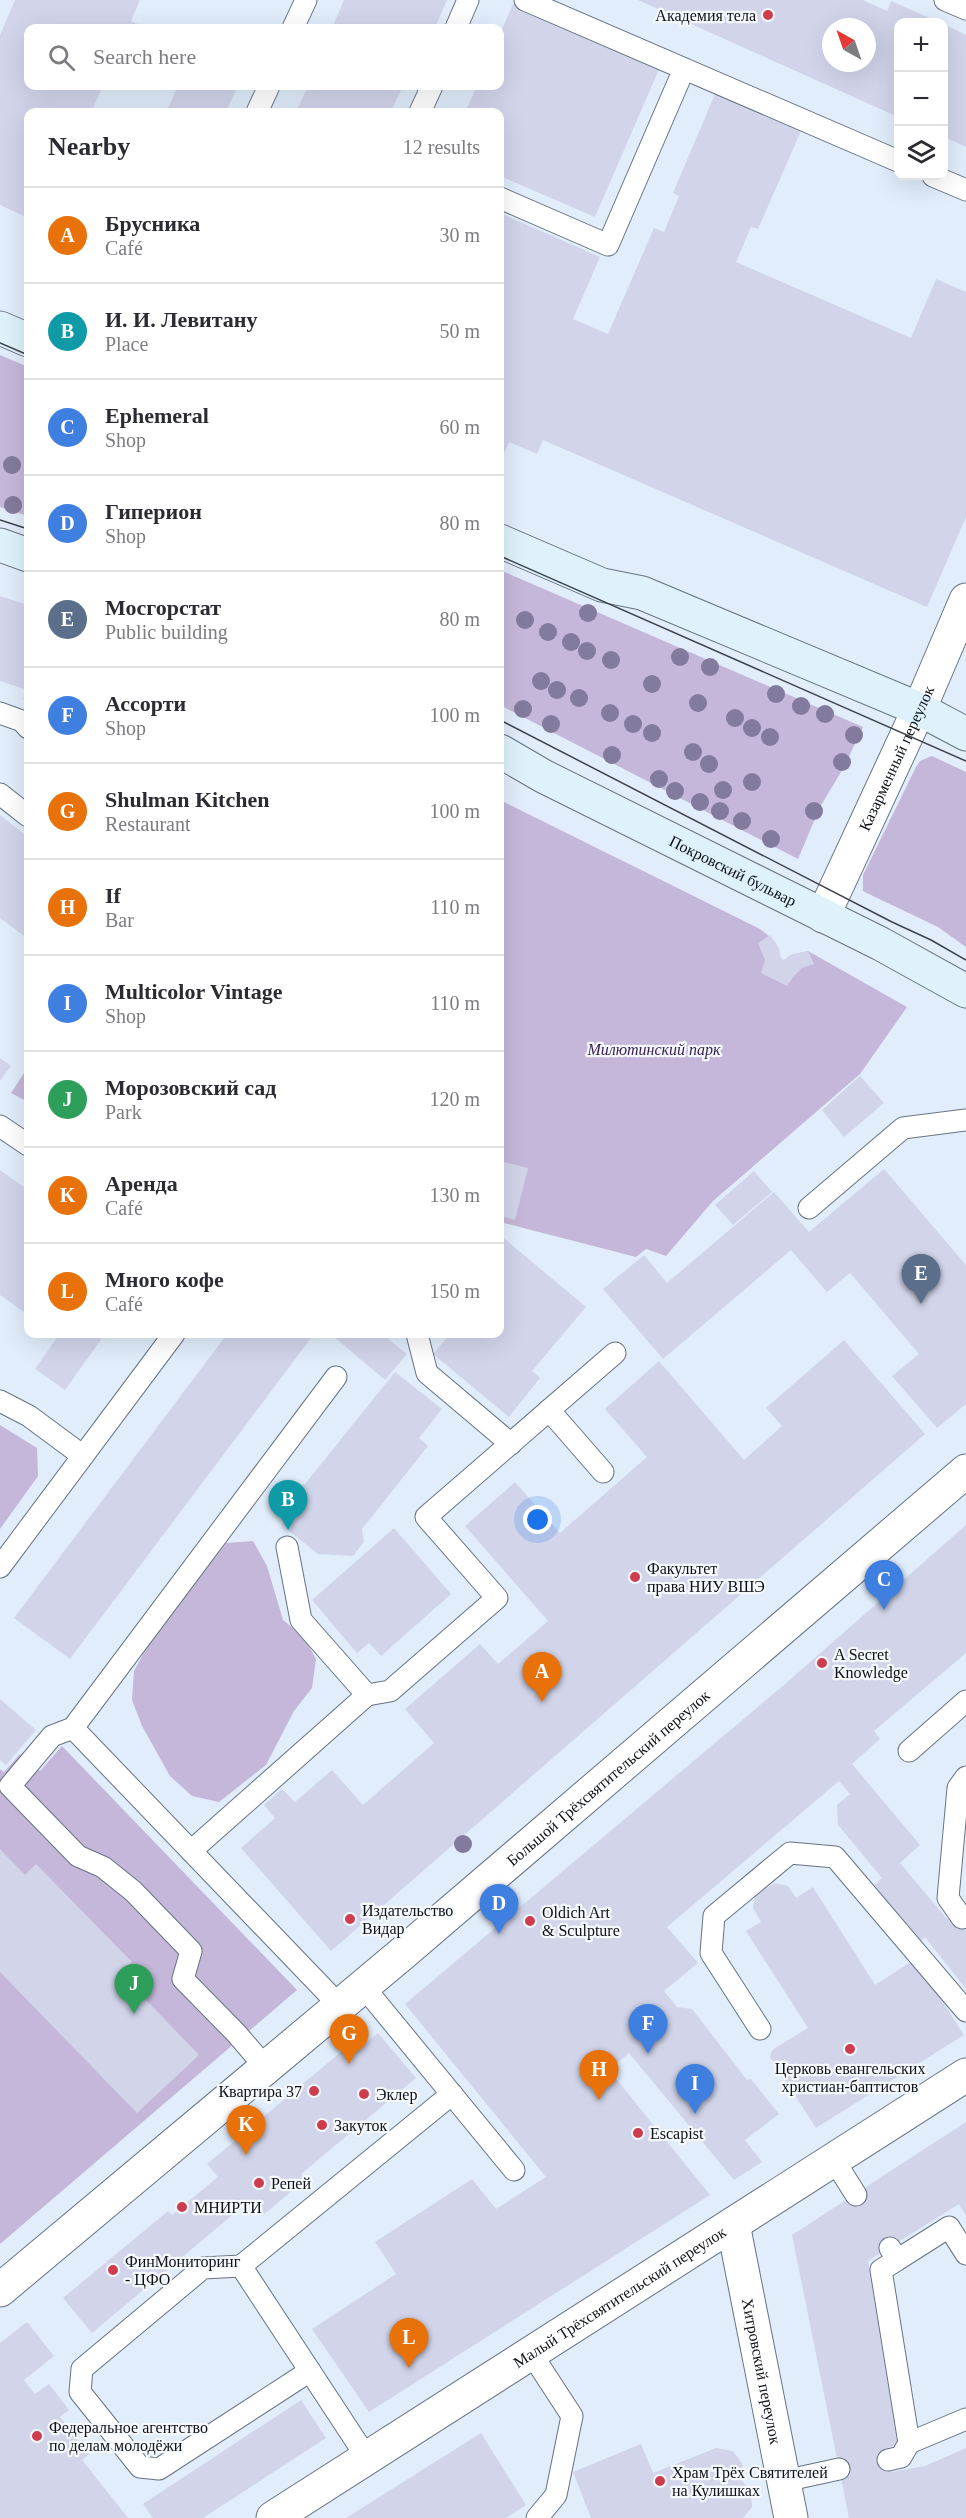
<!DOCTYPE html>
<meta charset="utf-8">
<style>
body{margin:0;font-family:"Times New Roman",serif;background:#f2f2f3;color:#2b2b33}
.controls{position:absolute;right:18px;top:18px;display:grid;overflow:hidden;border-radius:12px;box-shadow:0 6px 24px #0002}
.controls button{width:54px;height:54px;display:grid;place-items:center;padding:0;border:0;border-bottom:2px solid #e1e1e2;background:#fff;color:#2b2b33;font:30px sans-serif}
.compass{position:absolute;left:822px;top:18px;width:54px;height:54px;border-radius:50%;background:#fff;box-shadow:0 6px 24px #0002;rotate:320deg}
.you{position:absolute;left:538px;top:1520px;width:21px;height:21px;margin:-15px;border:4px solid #fff;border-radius:50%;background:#1a73e8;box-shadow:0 0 0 9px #1a73e833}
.badge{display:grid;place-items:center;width:39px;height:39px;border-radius:50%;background:#cd3d4e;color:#fff;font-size:20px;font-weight:700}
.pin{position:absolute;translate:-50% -50px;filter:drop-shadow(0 2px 3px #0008)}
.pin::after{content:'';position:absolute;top:32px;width:21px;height:18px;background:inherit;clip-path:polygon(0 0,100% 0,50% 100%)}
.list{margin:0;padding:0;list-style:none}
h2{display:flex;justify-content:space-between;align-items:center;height:78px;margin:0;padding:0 24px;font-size:26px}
h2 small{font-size:20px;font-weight:400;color:#7c7c81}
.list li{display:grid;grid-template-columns:39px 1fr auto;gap:18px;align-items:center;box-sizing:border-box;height:96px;padding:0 24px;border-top:2px solid #e1e1e2}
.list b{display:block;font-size:22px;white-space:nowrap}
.list p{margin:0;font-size:20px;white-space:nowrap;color:#7c7c81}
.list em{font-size:20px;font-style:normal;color:#7c7c81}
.icon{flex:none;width:33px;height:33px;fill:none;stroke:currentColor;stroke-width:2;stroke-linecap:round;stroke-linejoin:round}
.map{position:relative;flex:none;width:966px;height:2518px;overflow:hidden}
.search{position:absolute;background:#fff;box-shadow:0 6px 24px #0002;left:24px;top:24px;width:480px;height:66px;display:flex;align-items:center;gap:15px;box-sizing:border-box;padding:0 21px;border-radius:12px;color:#7c7c81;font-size:22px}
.panel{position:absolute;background:#fff;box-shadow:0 6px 24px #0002;left:24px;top:108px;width:480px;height:1230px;border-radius:12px}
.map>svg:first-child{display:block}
.green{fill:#c5b7d9}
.building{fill:#d2d5ea;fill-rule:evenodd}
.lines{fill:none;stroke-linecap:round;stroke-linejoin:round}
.service-casing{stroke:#667383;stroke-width:23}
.minor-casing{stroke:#667383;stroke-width:35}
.secondary-casing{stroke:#667383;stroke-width:35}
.service{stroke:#fff;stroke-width:21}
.minor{stroke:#fff;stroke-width:33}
.secondary{stroke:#dff2fb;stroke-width:33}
.tram{stroke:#3d434b;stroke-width:1.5}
.tree{fill:#837b9d}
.poi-dot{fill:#cd3d4e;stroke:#f6f9fc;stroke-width:2}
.labels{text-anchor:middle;stroke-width:4.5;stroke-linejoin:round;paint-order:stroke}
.poi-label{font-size:16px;fill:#0d1117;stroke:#f6f9fc;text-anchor:start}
.street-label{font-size:16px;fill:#0d1117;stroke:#f6f9fc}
.park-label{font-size:16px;font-style:italic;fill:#361d50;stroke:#f6f9fc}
</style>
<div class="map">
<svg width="966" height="2518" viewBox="0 0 966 2518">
<rect width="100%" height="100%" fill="#e1edfb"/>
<g class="green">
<path d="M0,355L28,367V516L0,507Z"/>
<path d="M500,570L863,727L844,767L820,807L798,859L500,705Z"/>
<path d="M932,756L966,772V947L938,927L871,895L863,891V875L916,767L920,761Z"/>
<path d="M500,800L758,928C777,940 773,945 783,961L791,955L808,951L907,1007L860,1074L713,1201L666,1256L646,1249L636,1257L500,1222Z"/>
<path d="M28,1067V1102L11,1093Z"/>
<path d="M0,1425L37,1448L38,1476L0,1529Z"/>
<path d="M253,1541L267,1566L283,1620L304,1637L316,1659L312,1688L294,1711L266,1765L219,1802L192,1796L170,1776L142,1726L132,1700L134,1671L147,1647L226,1543Z"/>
<path d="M62,1746L297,1990L0,2244V1769L4,1772L20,1754L40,1771Z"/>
</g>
<g class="building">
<path d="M15,0H140L131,21L147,28H28V86H103L91,112H28V218L0,205V35Z"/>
<path d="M344,0H447L435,28H332Z"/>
<path d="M638,0H863L887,11L891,1L939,22H898V117ZM831,27H867V63H831Z"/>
<path d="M513,4L660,67L595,217L500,176V112H465L477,86H500V34Z"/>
<path d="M944,24L966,35V147L944,137Z"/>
<path d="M178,86H238L226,112H166Z"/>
<path d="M308,86H403L392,109L401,112H296Z"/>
<path d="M715,94L801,131L758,229L751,227L736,262L911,338L936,279L966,292V517L927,607L543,440L537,454L509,442L503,456L500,454V213L600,257L573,319L608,334L654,228L664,232L679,196L673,193Z"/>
<path d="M0,596L28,605V701L23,699L27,690L0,681Z"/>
<path d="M0,815L28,837V939L0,918Z"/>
<path d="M770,935L779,948L781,960L783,961L791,955L808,951L814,964L802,968L794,976L787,986L761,973L765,960L758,943Z"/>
<path d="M0,1058L11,1066L0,1081Z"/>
<path d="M860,1076L884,1103L844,1137L822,1110Z"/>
<path d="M500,1161L528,1168L515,1220L500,1216Z"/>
<path d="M884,1169L966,1265V1404L937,1428L892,1376L919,1354L850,1273L827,1292L791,1250L663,1359L603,1289L644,1255L667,1283L774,1192L809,1232Z"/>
<path d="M0,1170L28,1190V1315L0,1295Z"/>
<path d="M754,1171L772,1192L733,1225L715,1205Z"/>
<path d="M500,1235L586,1307L532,1371L540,1378L509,1417L433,1354L450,1334H500Z"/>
<path d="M55,1334H105L65,1390L35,1369L58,1336Z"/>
<path d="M227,1334H314L70,1659L14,1618Z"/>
<path d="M335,1334H382L407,1354L385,1380L333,1336Z"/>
<path d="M844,1340L925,1434L331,1951L241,1848L275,1818L264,1805L282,1789L295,1802L332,1770L363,1805L434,1743L405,1709L480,1644L498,1664L548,1621L465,1526L515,1482L560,1533L647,1457L605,1409L659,1361L744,1460L782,1426L766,1408Z"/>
<path d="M395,1372L442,1409L419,1438L428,1446L362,1529L364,1542L353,1556L318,1554L288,1530L281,1500L293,1486L305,1484Z"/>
<path d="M966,1525V1653L874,1731L880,1739L852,1764L920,1845L900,1863L947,1919L966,1916V1989L925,1937L921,1941L874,1885L882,1878L838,1825L837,1805L850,1794L839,1781L667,1927L698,1963L664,1991L677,2007L692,2009L747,2080L751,2079L779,2114L745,2140L762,2162L734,2180L629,2053L609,2070L710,2195L369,2412L312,2329L396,2274L375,2242L472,2179L496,2209L546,2177L405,2004L785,1684Z"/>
<path d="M394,1528L451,1594L381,1656L369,1643L357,1653L312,1600Z"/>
<path d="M0,1699L36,1730L6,1765L0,1760Z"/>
<path d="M0,1849L25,1875L36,1864L132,1962L120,1973L199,2055L137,2113L0,1972Z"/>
<path d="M775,1883L788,1886L796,1898L813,1887L875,1985L912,1961L918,1963L964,2035L816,2128L770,2057L772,2050L808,2028L746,1931L761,1922L753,1908L755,1895Z"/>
<path d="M378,2033L416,2078L301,2174L306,2179L262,2216L249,2201L92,2333L63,2298L168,2211L172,2215L218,2177L207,2164L360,2036L366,2043Z"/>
<path d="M966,2122V2216L959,2204L868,2261L898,2445L886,2448L891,2472L925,2466L966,2448V2518H849L792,2235Z"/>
<path d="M27,2322L54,2356L24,2380L35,2394L49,2384L69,2410L60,2417L89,2454L82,2460L128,2518H0V2343Z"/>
<path d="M301,2400L326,2438L203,2518H153L143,2504Z"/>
<path d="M481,2433L526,2505L506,2518H346Z"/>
<path d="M641,2444L653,2473L716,2448L733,2451L743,2465L741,2480L751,2490L752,2507L743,2518H591L573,2472Z"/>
</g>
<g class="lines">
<defs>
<g id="service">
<path d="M525,0L898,161"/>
<path d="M945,0L966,9"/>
<path d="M293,28L306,0"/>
<path d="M456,28L468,0"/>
<path d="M257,112L269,86"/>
<path d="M420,112L432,86"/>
<path d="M933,176L966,190"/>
<path d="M500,198L608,245L684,69"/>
<path d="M0,713L22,721L28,728"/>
<path d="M0,794L28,816"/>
<path d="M0,1126L28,1145"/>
<path d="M809,1208L903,1128L966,1120"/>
<path d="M417,1334L427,1373L511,1444"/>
<path d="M336,1377L73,1728L340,2006"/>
<path d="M0,1401L29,1416L83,1456"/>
<path d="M549,1410L603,1472"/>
<path d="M0,1567L174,1334"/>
<path d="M367,1695L390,1691L497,1598L426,1517L615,1353"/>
<path d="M73,1728L52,1736L10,1786L78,1856L103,1867L133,1891L191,1951L183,1979L236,2033L266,2068"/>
<path d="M909,1751L966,1701"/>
<path d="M191,1851L367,1695L301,1620L287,1547"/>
<path d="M962,1918L948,1898L958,1788L966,1777"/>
<path d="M363,1986L514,2170"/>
<path d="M760,2029L711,1953L714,1916L790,1853L835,1857L966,2011"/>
<path d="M834,2160L856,2195"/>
<path d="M897,2260L949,2227L966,2254"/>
<path d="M241,2266L203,2268L82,2369L80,2392L140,2467L159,2469L310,2371"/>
<path d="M531,2353L572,2416L556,2495L537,2518"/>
<path d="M909,2443L966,2419"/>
<path d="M367,2458L241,2266L452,2094"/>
<path d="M888,2460L901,2457L909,2443L881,2270L897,2260L890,2248"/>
<path d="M784,2481L839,2469"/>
</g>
<g id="minor">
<path id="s1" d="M823,916L925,696L966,600"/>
<path id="s2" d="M733,2224L791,2518"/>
<path id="s3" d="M0,2290L403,1953L966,1471"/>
<path id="s4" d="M273,2518L966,2075"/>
</g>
<g id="secondary">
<path d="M0,328L28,340"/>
<path d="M500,541L602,585L642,593L919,709L966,734"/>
<path d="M0,545L28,555"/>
<path id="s5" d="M500,751L543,776L881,944L966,991"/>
</g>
</defs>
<use href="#service" class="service-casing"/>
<use href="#minor" class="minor-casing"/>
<use href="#secondary" class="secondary-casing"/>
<use href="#service" class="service"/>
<use href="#minor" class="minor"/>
<use href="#secondary" class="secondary"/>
<g class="tram">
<path d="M0,343L28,355"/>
<path d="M0,520L28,529"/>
<path d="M500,556L966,761"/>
<path d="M500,720L892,922L931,940L966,960"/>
</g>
</g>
<g class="tree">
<circle cx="12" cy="465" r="9"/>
<circle cx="13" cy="505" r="9"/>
<circle cx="588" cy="613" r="9"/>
<circle cx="525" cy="620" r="9"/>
<circle cx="548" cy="632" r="9"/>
<circle cx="571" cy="642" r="9"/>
<circle cx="587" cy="651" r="9"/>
<circle cx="680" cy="657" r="9"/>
<circle cx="611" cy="660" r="9"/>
<circle cx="710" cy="667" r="9"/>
<circle cx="541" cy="681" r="9"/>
<circle cx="652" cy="684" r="9"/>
<circle cx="557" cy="690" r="9"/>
<circle cx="776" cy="694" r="9"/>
<circle cx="579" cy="698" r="9"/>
<circle cx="698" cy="703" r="9"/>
<circle cx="801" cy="706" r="9"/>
<circle cx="523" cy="709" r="9"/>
<circle cx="610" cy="713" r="9"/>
<circle cx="825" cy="714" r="9"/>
<circle cx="735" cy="718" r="9"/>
<circle cx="551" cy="724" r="9"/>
<circle cx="633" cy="724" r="9"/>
<circle cx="752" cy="728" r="9"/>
<circle cx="652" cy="733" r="9"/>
<circle cx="854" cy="735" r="9"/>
<circle cx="770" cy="737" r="9"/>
<circle cx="693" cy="752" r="9"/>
<circle cx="612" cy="755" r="9"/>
<circle cx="842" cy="762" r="9"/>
<circle cx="709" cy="764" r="9"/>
<circle cx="659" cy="779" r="9"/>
<circle cx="752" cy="782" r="9"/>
<circle cx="723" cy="790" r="9"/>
<circle cx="675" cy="791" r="9"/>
<circle cx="700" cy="802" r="9"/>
<circle cx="720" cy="811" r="9"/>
<circle cx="814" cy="811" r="9"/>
<circle cx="742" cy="821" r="9"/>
<circle cx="771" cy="839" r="9"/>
<circle cx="463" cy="1844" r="9"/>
</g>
<g class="poi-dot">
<circle cx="768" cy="15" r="6"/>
<circle cx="635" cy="1577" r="6"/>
<circle cx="822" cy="1663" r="6"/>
<circle cx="350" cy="1919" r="6"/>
<circle cx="530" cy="1921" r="6"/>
<circle cx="850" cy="2049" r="6"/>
<circle cx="314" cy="2091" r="6"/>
<circle cx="364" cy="2094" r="6"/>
<circle cx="322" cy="2125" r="6"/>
<circle cx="638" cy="2133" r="6"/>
<circle cx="259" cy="2183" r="6"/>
<circle cx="182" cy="2207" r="6"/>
<circle cx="113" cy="2270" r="6"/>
<circle cx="37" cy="2436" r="6"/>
<circle cx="660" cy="2481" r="6"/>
</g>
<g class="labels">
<g class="poi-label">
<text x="756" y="21" text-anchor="end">Академия тела</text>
<text x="647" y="1574">Факультет<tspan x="647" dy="18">права НИУ ВШЭ</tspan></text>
<text x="834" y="1660">A Secret<tspan x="834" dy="18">Knowledge</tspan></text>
<text x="362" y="1916">Издательство<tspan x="362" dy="18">Видар</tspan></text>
<text x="542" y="1918">Oldich Art<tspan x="542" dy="18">&amp; Sculpture</tspan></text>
<text x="850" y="2074" text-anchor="middle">Церковь евангельских<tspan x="850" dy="18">христиан-баптистов</tspan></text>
<text x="302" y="2097" text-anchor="end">Квартира 37</text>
<text x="376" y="2100">Эклер</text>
<text x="334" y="2131">Закуток</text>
<text x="650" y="2139">Escapist</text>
<text x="271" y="2189">Репей</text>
<text x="194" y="2213">МНИРТИ</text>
<text x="125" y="2267">ФинМониторинг<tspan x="125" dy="18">- ЦФО</tspan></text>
<text x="49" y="2433">Федеральное агентство<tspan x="49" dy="18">по делам молодёжи</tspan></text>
<text x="672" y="2478">Храм Трёх Святителей<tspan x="672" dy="18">на Кулишках</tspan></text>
</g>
<g class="street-label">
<text dy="6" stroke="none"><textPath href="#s1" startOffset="174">Казарменный переулок</textPath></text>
<text dy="6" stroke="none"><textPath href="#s5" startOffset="262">Покровский бульвар</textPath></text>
<text dy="6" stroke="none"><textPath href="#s3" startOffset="795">Большой Трёхсвятительский переулок</textPath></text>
<text dy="6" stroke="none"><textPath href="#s4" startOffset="411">Малый Трёхсвятительский переулок</textPath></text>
<text dy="6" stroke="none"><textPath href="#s2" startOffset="150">Хитровский переулок</textPath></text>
</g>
<g class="park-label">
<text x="654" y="1055">Милютинский парк</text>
</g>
</g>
</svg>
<div class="controls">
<button>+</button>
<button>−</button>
<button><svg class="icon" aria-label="layers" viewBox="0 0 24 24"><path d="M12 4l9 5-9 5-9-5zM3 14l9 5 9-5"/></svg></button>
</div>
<svg class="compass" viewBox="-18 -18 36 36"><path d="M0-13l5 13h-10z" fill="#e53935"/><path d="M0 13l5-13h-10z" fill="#7c7c81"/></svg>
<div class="you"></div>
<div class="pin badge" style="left:542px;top:1702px;background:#e8710a">A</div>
<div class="pin badge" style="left:288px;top:1530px;background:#0f9aa8">B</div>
<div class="pin badge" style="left:884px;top:1610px;background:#3f7fe0">C</div>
<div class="pin badge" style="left:499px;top:1934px;background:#3f7fe0">D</div>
<div class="pin badge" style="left:921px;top:1304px;background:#5c6f8a">E</div>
<div class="pin badge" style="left:648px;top:2054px;background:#3f7fe0">F</div>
<div class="pin badge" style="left:349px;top:2064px;background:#e8710a">G</div>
<div class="pin badge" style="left:599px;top:2100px;background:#e8710a">H</div>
<div class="pin badge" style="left:695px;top:2114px;background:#3f7fe0">I</div>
<div class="pin badge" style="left:134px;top:2014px;background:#2e9e5b">J</div>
<div class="pin badge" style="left:246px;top:2155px;background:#e8710a">K</div>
<div class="pin badge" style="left:409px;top:2368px;background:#e8710a">L</div>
<div class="search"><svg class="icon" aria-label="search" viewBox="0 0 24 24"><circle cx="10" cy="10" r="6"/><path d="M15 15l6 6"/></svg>Search here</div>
<section class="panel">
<h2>Nearby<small>12 results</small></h2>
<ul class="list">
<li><span class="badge" style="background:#e8710a">A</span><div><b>Брусника</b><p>Café</p></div><em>30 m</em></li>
<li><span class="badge" style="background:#0f9aa8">B</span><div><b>И. И. Левитану</b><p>Place</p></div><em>50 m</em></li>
<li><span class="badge" style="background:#3f7fe0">C</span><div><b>Ephemeral</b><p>Shop</p></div><em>60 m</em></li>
<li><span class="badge" style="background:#3f7fe0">D</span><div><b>Гиперион</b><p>Shop</p></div><em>80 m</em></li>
<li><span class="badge" style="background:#5c6f8a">E</span><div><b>Мосгорстат</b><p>Public building</p></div><em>80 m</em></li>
<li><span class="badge" style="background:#3f7fe0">F</span><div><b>Ассорти</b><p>Shop</p></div><em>100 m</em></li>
<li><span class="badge" style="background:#e8710a">G</span><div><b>Shulman Kitchen</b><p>Restaurant</p></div><em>100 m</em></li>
<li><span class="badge" style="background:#e8710a">H</span><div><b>If</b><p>Bar</p></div><em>110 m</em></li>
<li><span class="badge" style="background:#3f7fe0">I</span><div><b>Multicolor Vintage</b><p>Shop</p></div><em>110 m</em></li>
<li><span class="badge" style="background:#2e9e5b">J</span><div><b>Морозовский сад</b><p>Park</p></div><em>120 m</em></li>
<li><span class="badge" style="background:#e8710a">K</span><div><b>Аренда</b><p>Café</p></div><em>130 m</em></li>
<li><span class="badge" style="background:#e8710a">L</span><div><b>Много кофе</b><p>Café</p></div><em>150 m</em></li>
</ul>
</section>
</div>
